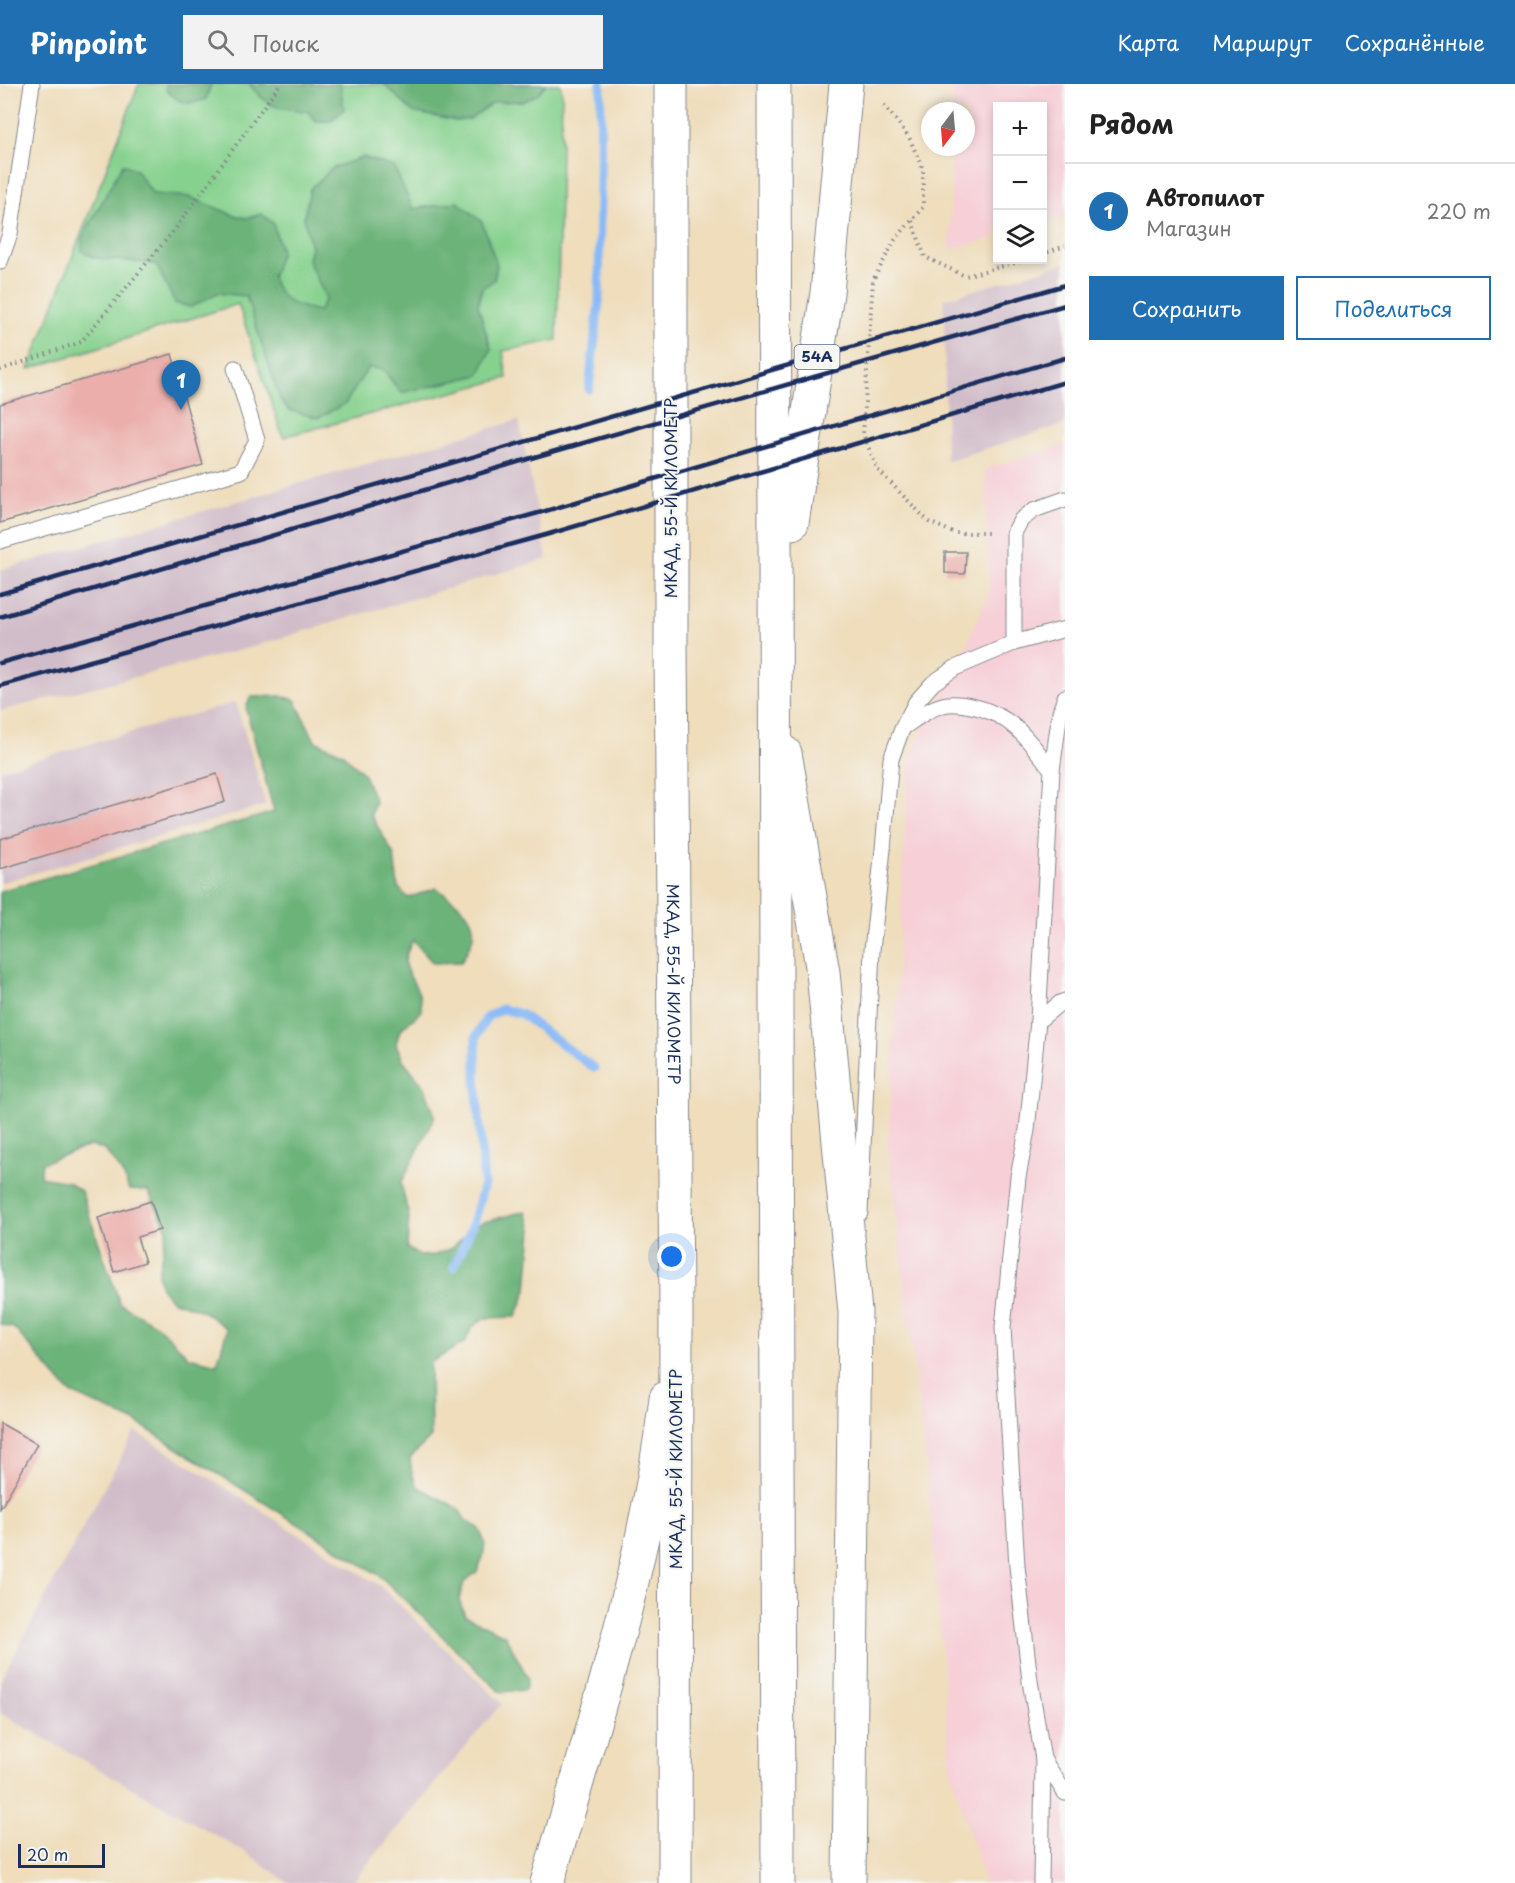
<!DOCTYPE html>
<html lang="ru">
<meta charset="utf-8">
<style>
body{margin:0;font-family:"Playpen Sans",sans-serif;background:#f2f2f2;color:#222}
.controls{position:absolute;right:18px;top:18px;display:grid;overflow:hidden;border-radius:0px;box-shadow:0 3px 9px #0003}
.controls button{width:54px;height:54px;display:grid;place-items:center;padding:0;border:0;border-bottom:2px solid #e0e0e0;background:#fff;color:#222;font:30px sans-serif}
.compass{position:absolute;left:921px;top:18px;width:54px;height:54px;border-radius:50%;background:#fff;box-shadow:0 3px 9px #0003;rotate:196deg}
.scale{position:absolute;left:18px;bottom:15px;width:87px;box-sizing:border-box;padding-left:6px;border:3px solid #1b2f5e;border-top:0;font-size:16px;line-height:21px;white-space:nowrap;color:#1b2f5e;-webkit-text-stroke:4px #f6f6f2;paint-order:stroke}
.you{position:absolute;left:672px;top:1173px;width:21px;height:21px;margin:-15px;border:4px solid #fff;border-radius:50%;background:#1a73e8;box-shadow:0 0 0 9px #1a73e833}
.badge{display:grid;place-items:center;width:39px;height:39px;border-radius:50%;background:#1f6fb2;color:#fff;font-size:20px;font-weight:700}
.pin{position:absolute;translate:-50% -50px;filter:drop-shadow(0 2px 3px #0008)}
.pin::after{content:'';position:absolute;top:32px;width:21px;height:18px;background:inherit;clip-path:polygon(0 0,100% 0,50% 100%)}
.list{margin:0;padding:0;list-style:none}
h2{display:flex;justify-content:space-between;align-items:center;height:78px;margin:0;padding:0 24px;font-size:26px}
h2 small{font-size:20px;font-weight:400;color:#767676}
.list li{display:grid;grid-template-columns:39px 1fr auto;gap:18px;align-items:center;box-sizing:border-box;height:96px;padding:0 24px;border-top:2px solid #e0e0e0}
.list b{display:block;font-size:22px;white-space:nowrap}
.list p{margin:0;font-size:20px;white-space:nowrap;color:#767676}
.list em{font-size:20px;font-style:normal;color:#767676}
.actions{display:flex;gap:12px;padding:18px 24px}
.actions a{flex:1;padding:14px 0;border:2px solid #1f6fb2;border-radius:0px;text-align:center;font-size:21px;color:#1f6fb2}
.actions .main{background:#1f6fb2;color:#fff}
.icon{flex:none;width:33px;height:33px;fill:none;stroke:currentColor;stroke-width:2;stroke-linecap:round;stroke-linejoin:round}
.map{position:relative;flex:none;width:1065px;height:1799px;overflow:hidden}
header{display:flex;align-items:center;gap:36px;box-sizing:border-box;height:84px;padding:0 30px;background:#1f6fb2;color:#fff}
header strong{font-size:28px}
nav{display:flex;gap:33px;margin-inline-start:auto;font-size:21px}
.search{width:420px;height:54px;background:#f2f2f2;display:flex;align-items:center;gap:15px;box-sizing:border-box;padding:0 21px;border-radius:0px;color:#767676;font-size:22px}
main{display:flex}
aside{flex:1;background:#fff}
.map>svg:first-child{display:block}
.built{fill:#f6cfd7}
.industrial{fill:#d1bdc9}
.green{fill:#86d18e;stroke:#508076;stroke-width:1.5}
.forest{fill:#6cb379;stroke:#44716c;stroke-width:1.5;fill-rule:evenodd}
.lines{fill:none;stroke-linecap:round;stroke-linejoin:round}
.stream{stroke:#89baf6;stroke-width:9}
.building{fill:#ebaeab}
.service-casing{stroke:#85868c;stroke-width:17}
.tertiary-casing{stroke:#85868c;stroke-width:35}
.trunk-casing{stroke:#85868c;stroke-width:35}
.path{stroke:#85868c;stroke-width:4;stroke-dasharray:1.5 4.5;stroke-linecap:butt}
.service{stroke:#fff;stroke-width:15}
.tertiary{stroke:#fff;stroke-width:33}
.trunk{stroke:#fff;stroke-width:33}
.rail{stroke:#1b2f5e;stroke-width:4.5}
.labels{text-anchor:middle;stroke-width:4.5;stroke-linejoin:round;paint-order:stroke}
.shield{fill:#f6f6f2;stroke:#5d6b8a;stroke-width:1.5}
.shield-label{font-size:15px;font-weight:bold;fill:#1b2f5e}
.street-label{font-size:16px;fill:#1b2f5e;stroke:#f6f6f2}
</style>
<header>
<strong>Pinpoint</strong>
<div class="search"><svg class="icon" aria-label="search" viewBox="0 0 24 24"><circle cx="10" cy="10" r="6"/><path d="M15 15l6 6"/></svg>Поиск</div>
<nav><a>Карта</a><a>Маршрут</a><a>Сохранённые</a></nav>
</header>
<main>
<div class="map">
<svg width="1065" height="1799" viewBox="0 0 1065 1799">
<rect width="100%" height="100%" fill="#f6f6f2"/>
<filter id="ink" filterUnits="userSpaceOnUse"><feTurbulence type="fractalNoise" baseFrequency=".0167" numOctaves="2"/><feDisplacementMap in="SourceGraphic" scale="12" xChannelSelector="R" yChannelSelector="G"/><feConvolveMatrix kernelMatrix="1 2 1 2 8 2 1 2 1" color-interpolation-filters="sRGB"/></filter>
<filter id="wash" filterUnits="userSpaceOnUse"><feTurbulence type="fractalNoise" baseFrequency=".008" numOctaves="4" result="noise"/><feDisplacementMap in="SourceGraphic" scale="24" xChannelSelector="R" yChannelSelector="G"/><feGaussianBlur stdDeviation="1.35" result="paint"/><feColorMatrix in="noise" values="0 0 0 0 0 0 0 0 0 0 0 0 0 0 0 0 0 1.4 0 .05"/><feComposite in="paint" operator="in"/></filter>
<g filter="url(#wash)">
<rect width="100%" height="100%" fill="#efddbb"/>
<g class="built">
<path d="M953,0H1065V134L1043,140L1042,22H998L997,153L950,166L952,63H966V27H953Z"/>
<path d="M1065,360V1799H985L951,1687L928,1397L888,1064L909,673L961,574L989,509L985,385Z"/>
</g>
<g class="industrial">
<path d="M1065,179V340L946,377L944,215Z"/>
<path d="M519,336L547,475L241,566L0,627V486Z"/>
<path d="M236,618L266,721L0,799V686Z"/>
<path d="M135,1347L379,1501L502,1619L352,1799H289L245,1768L0,1629V1597Z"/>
</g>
<path class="green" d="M139,0H560L562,11L557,256L503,267L507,294L283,353L238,220L29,285Z"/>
<g class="forest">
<path d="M167,0H211L206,15C186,22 181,20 166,6Z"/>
<path d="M249,0H340L344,25L331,37H316L307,27C276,24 270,25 249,0Z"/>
<path d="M384,0H546L537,11L524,17L494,18L470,35L456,37L413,28Z"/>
<path d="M363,73L394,83L413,125L458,118L482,138L497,181L494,196L482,204L478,221L491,265L479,291L401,309L383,285L368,284L345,320L318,334L289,326L280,315L246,212L217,209L191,223L175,219L156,180L95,174L82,167V154L123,80L136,86L153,110L190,113L233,131L247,134L261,130L273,139L281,167L272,194C283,221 294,221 319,227L326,214L308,176L311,163L304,134L310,105L333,84Z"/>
<path d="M281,612L295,616L315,657L342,669L363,689L375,717L371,731L394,771L398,803L408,814L436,804C451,815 477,828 473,852C472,860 465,871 461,878L433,879L413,856C395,887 412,887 420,913C421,918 421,923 422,927L400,946L396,960L403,976L425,1003L435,1032L401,1100L409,1132L407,1164L420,1172L435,1171L450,1165L480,1139L526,1127L532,1145L527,1206L516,1233L485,1234L472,1243L465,1258L430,1279L431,1353L410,1374L412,1390L418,1403L458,1424L466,1437L479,1444L485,1459L483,1473L477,1488L464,1498L459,1516L465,1532L505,1551L528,1594L525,1606L500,1608L379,1491L136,1338L69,1308L14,1244L0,1240V807L274,728L246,625L250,613ZM90,1062L105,1066L124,1092L129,1106L148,1107L167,1145L158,1190L161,1204L171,1216L203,1227L227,1245L217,1280L189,1273L158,1242L120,1220L81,1107L68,1098L40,1093L42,1079Z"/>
</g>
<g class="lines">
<g class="stream">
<path d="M589,305L599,218L601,0"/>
<path d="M454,1183L472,1143L484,1100L476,994V953L487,933L502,925L521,930L594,984"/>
</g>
</g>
<g id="blocks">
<g class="building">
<path d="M172,270L203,381L0,439V320Z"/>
<path d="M945,468H966L965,490L945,489Z"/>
<path d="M217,690L225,718L0,785V755Z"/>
<path d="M151,1117L160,1146L137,1153L145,1178L114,1188L98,1134Z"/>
<path d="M0,1339L37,1360L0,1425Z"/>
</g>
</g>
</g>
<g filter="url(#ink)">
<use href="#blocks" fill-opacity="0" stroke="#85868c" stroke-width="1.5"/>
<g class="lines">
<defs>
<g id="service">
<path d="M0,178L10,150L32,0"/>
<path d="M0,457L241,387L257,356L235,284"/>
<path d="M1014,559V449L1021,436L1034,426L1065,415"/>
<path d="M904,643C917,634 932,622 948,620C957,619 967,621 976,623C1013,632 1030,658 1052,686"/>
<path d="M1038,937L1060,919L1065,917"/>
<path d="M860,1129L872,866L883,765L891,675L902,645L916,618L933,599L955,584L1014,559L1065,545"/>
<path d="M1043,1675L1065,1709"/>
<path d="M1041,1799L1043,1675L1030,1597L1017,1482L1003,1244L1018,1093L1027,1046L1038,937L1052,686L1060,628L1065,613"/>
</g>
<g id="tertiary">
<path d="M785,669L823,888L855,1228L849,1799"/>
<path d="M547,1799C594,1639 646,1480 666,1314"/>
</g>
<g id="trunk">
<path id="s1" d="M671,0V562L676,1226L675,1799"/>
<path d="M774,0L778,1799"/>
<path d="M792,439L827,209L846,0"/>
</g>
</defs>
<use href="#service" class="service-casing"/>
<use href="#tertiary" class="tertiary-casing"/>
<use href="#trunk" class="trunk-casing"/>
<g class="path">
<path d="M884,21L909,53L923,86V123L895,156L873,196L863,350L878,386L929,438L955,449H992"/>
<path d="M912,137L925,173L965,192L1026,176"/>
<path d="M1042,170L1065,162"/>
<path d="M0,286L81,258L176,144L280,0"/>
</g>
<use href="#service" class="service"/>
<use href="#tertiary" class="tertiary"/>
<use href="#trunk" class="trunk"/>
<g class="rail">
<path d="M0,510L1065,201"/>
<path d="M0,533L538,372L1065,221"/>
<path d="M0,579L542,428L1065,274"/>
<path d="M0,602L549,450L1065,298"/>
</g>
</g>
</g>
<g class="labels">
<rect class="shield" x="794.5" y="261" width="45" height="24" rx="4.5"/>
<g class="shield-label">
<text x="817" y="278">54А</text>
</g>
<g class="street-label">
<text transform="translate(671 414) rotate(-90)" y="6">МКАД, 55-Й КИЛОМЕТР</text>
<text dy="6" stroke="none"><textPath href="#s1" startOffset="900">МКАД, 55-Й КИЛОМЕТР</textPath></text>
<text transform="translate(676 1385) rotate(-90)" y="6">МКАД, 55-Й КИЛОМЕТР</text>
</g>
</g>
</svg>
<div class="controls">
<button>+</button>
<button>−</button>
<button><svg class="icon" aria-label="layers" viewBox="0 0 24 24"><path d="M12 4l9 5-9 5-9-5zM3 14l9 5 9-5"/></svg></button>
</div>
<svg class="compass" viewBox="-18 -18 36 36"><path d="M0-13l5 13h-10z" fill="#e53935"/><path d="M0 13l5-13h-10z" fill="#767676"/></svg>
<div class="scale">20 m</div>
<div class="you"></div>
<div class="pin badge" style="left:181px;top:326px">1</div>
</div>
<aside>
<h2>Рядом<small></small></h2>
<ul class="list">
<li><span class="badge">1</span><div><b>Автопилот</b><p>Магазин</p></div><em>220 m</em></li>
</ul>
<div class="actions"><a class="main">Сохранить</a><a>Поделиться</a></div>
</aside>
</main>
